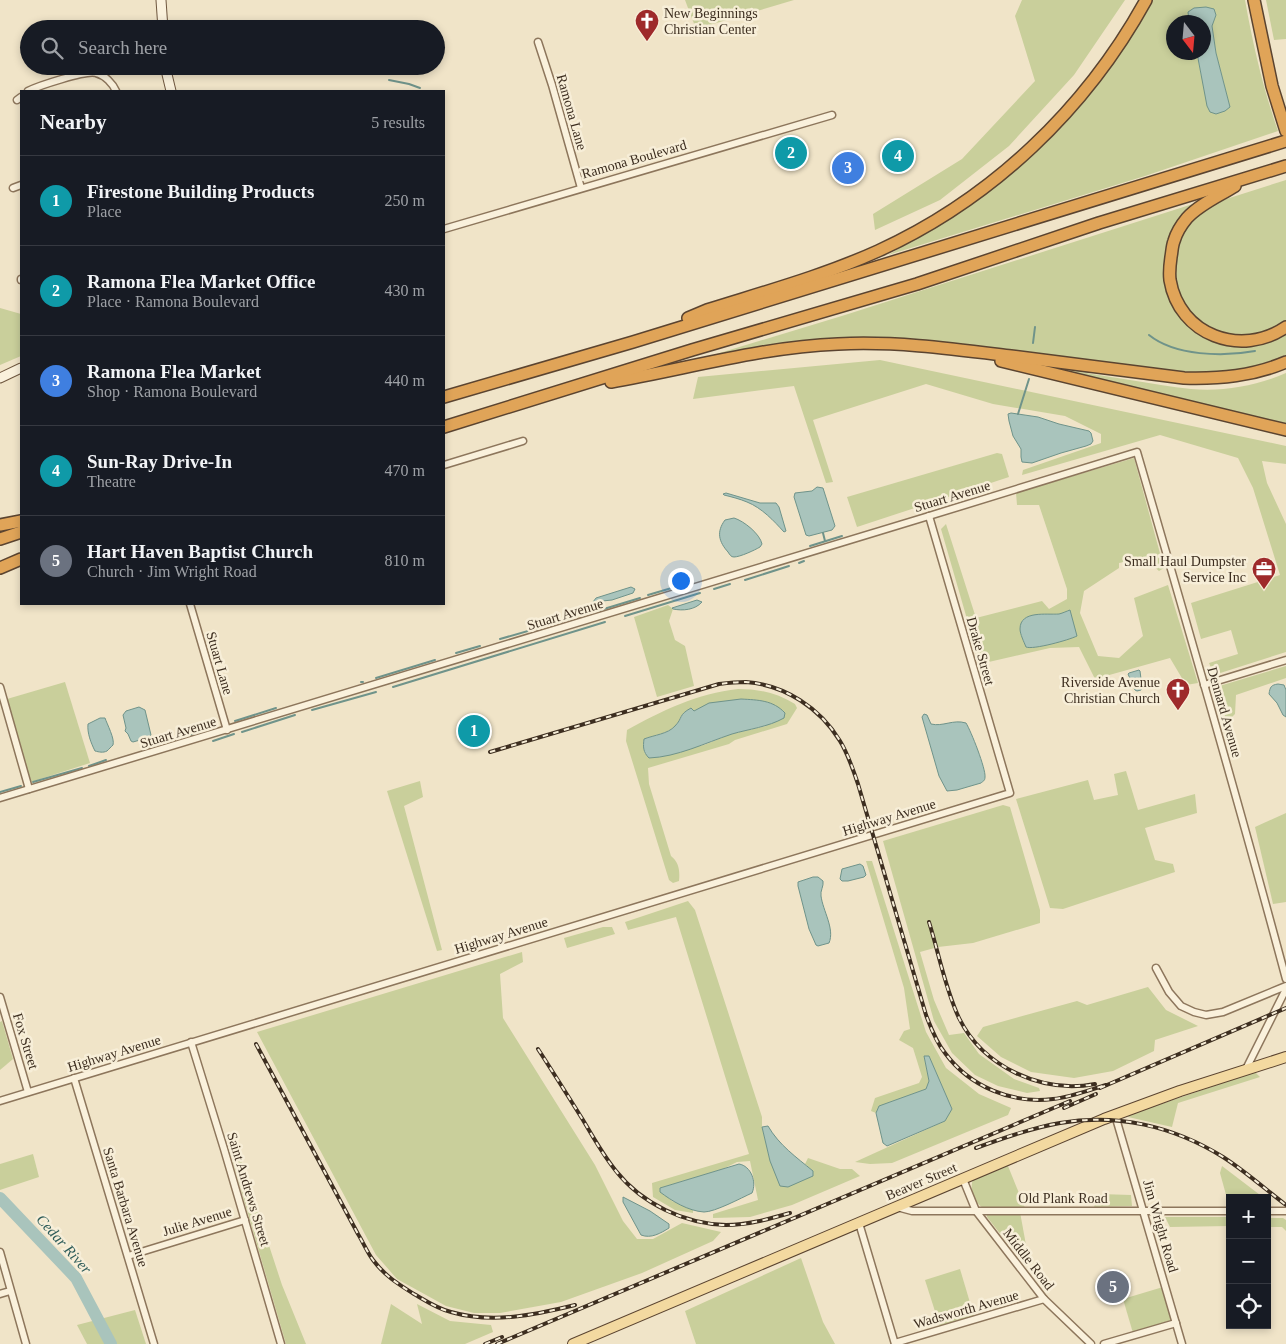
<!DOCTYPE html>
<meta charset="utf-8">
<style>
body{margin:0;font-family:"Times New Roman",serif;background:#242831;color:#f1f3f6}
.controls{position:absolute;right:15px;bottom:15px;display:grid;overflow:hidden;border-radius:0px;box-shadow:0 2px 8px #0003}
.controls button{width:45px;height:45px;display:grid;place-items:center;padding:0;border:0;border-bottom:1px solid #363941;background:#171b24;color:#f1f3f6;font:25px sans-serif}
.compass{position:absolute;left:1166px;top:15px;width:45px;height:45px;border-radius:50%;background:#171b24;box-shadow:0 2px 8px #0003;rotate:164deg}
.you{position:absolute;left:680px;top:580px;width:18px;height:18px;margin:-12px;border:4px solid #fff;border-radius:50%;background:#1a73e8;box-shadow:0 0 0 8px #1a73e833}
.badge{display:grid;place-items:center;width:32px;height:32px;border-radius:50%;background:#cc999b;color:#fff;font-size:16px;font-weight:700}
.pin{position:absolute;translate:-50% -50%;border:2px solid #fff;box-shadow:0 1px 5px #0006}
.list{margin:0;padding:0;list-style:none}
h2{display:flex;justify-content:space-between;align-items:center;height:65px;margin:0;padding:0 20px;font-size:21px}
h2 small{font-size:16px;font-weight:400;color:#9ea1a6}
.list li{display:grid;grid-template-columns:32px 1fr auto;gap:15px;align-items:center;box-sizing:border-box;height:90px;padding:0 20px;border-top:1px solid #363941}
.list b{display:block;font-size:19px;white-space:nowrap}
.list p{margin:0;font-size:16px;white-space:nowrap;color:#9ea1a6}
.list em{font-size:16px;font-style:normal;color:#9ea1a6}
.icon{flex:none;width:28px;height:28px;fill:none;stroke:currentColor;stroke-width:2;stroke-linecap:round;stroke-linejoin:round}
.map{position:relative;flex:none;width:1286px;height:1344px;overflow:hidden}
.search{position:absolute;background:#171b24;box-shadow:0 2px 8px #0003;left:20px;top:20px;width:425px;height:55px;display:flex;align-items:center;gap:12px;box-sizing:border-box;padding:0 18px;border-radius:28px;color:#9ea1a6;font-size:19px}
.panel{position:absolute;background:#171b24;box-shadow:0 2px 8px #0003;left:20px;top:90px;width:425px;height:515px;border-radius:0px}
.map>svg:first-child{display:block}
.green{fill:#c9cf9b;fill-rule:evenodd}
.water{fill:#a9c4bc;stroke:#6f938a}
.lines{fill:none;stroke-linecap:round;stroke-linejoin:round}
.stream{stroke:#6f938a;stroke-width:2}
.river{stroke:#a9c4bc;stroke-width:12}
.street-casing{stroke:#8d765c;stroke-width:9}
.secondary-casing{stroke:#6f573f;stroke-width:11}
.primary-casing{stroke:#5b4430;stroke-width:12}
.highway-casing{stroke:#5b4430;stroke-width:14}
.street{stroke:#faf1dc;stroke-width:6}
.secondary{stroke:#faf1dc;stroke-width:9}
.primary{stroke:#f3d9a0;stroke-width:10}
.highway{stroke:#e0a458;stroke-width:11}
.rail-casing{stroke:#3d2e20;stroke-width:4}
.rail{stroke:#f7eed8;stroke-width:2;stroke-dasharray:5.5;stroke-linecap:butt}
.labels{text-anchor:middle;stroke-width:5;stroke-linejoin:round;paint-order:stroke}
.poi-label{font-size:14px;fill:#3d2e20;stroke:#f7eed8;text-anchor:end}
.street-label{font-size:14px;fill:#3d2e20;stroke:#f7eed8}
.water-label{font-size:15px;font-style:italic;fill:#2f5d5a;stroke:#f7eed8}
</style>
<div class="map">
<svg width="1286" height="1344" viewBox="0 0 1286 1344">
<rect width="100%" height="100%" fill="#f0e4c8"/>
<g class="green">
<path d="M685,0H794L696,29Z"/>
<path d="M1022,0H1125L1074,75L1009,146L940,200L875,230L873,214L962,159L1035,81L1015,16Z"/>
<path d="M1153,0H1245C1253,45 1263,88 1278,131L1145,176L888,255C908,243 928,233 947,221C986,195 1024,165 1057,132C1095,93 1126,47 1153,0ZM1216,15L1212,26L1216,53L1230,107L1201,75L1197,53L1174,52V22H1189L1188,19Z"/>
<path d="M1266,0H1286V39L1274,40Z"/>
<path d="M1286,180V323L1263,335H1225L1201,323L1183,304L1174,280L1178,240L1191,222L1210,205L1220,201Z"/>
<path d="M1196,203L1186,216L1168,287L1215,340L1286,332V355C1252,370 1215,375 1178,371L923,341L713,357V355L845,315Z"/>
<path d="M0,308L21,314V356L0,365Z"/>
<path d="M880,360L1286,446V464L1262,461L1267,483L1286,524V652L1214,675L1209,663L1238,654L1231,630L1201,639L1191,603L1280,575L1253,488L1238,458L1160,435L1022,475L1023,470L1101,443V434L1065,416L993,404L926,384L813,420L833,482L826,483L794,386L693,399L698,377Z"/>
<path d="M1054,367C1079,372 1105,376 1130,380C1151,383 1171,387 1191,389C1222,392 1257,386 1286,373V428L1054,370Z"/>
<path d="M997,453L1002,454L1009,477L857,527L847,497Z"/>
<path d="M1134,458L1164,568L1159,571L1144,558L1119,563V568L1084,591L1080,613L1098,656L1119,658L1143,636L1134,598L1168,585L1198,683L1186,685L1170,658L1095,679L1079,647L1050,648L980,664L941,529L946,524L976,618L1042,601L1049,609L1067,599V589L1039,505H1017L1016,493ZM1060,614L1057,642L1045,645L1022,621C1031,613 1048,614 1060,614Z"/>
<path d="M668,605L673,609L669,621L675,640L685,646L694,686L657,697L634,617Z"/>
<path d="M1286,666V678L1236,695L1235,714L1227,722L1216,687Z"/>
<path d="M65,682L90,763L31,782L7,699Z"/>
<path d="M738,689C759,689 777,693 795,704L797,708L787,724L735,740L729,744L648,768L649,784L671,856C679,862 680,871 679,881L673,883L669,880L626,741L627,730C661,711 698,693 738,689ZM741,699L761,701L766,726L731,734L704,745L645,754L643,746L644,739C654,735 667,734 675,726C683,718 678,715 691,708L694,711Z"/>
<path d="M1126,771L1138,810L1195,794L1197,813L1145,828L1155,860L1173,864L1175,872L1063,909L1050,908L1016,799L1088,780L1094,800L1118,795L1114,774Z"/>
<path d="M420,781L423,797L404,806L442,950L437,951L387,791Z"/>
<path d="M1003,805L1010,807L1040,910V923L973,943L938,947L920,952L934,1000L949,1035L964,1033L979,1054L1014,1079L1039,1088L1040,1091L1027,1093L998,1086L975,1075L952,1053L934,1021L883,841Z"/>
<path d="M1286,813V902L1273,904L1255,827Z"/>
<path d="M866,861H872L926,1032L946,1068L979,1094L1011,1108L1008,1115L892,1163L870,1164L855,1162L945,1121L952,1109L929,1056H924L929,1081L926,1089L880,1106L876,1113L871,1111L875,1098L919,1083L922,1077L913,1048L899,1040L904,1031L910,1029L904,988Z"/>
<path d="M688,901L695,910L762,1117V1127L770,1161L813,1171L805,1164L808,1158L840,1169H852L860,1176L792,1205L750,1217L713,1218V1214L758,1200L750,1161L737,1162L723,1169L660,1188L672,1201L693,1210V1213L675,1210L653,1197L652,1183L749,1154L676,917L628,930L625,922Z"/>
<path d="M603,927H612L615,934L567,948L564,938Z"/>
<path d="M522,952L523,962L500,974L503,1018L595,1165L623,1221L637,1239H653L682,1223L721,1232L713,1241L642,1273L561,1302L500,1313H474L446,1306L397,1279L376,1255L257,1032Z"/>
<path d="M1148,987L1166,1010L1198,1026L1155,1040L1154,1051L1113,1071L1074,1078L1031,1072L1001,1057L977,1036L983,1027L1077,1001L1087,1005Z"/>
<path d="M2,1021L13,1059L0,1070V1022Z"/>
<path d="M1255,1072L1260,1077L1178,1103L1172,1127L1128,1117L1129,1115Z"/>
<path d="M235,1142L282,1285L306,1344H286L228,1145Z"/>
<path d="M33,1154L39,1177L0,1190V1164Z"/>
<path d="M1008,1166L1025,1208H983C975,1203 969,1189 973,1180Z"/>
<path d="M1222,1166L1264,1198H1230V1202H1228L1220,1173Z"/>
<path d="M1100,1194L1131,1195L1132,1206L1094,1207Z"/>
<path d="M1020,1212L1026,1245L1013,1250L987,1217V1213Z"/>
<path d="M1165,1217H1230V1226L1170,1227Z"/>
<path d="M1267,1218H1283L1286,1220V1231L1282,1227H1267Z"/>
<path d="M801,1258L823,1322L835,1344H696L685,1311Z"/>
<path d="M960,1269L974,1316L940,1327L925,1280Z"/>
<path d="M1163,1287L1171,1320L1133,1333L1123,1299Z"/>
<path d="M391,1304L422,1324L417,1304L450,1321L491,1325L493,1332L465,1344H381Z"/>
<path d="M135,1310L146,1344H87L77,1325Z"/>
</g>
<g class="water">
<path d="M1206,7L1214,9L1216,15L1212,26L1216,53L1230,107L1225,111L1216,114L1210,112L1207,106L1197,53L1204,52V22H1189L1188,12L1194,8Z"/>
<path d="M1011,413L1038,417L1059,424L1089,431L1091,433L1093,441L1091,444L1086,446L1061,453L1032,463L1022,462L1021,457V449L1013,436L1009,421L1008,414Z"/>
<path d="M817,487L823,488L835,526L832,530L809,536L806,535L794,497L795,493L812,491Z"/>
<path d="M726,493L760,503H776L779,507L786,531L784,532C774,521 762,508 747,502C740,499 732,497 724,495L723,494Z"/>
<path d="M734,518C744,521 760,534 762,544L760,547C755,550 740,557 734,557C731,557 730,555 728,552C719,542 716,532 725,520Z"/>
<path d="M631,587L635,589L633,593L612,600L593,602L596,598Z"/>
<path d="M697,600L702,602C695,610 683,611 673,609L672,608Z"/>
<path d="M1070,610L1077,636C1069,640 1033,650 1026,647C1024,642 1020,634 1020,629C1020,610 1047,615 1059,614C1063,613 1067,611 1070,610Z"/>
<path d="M1139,670L1140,671L1142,687L1141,690L1137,691L1135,690L1128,674L1129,673Z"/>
<path d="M1278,684L1284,685L1286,690V717L1283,715L1277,703L1269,694C1270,687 1271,685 1278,684Z"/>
<path d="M741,699C758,700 773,700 785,713L784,718C768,727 749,729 732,734C705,743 677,757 649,758C643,752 643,747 644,739C654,735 668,734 675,726C683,718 678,715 691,708L694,711L709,703Z"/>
<path d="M139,707L145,710L151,735L147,738L133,742L131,741L128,734L125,731L126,728L123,715L126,711Z"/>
<path d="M924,714L927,715L931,724C943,727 953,719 966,723C971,731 986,769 985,777C985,781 983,781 981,783L957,790L947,791L939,776L922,717Z"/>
<path d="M100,718H105C107,724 115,739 113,745C112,746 108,750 107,751C103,753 99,752 95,751C91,743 87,733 88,724Z"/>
<path d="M860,864L863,866L866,875L864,877L848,881H842L840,879L842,869Z"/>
<path d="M813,877H818L823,881C824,886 820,891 821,896C823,911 835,929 829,943L818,946L816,945L809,929L798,886V882Z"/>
<path d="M924,1056H929L952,1109L945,1121L887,1146L883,1143L876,1113L879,1106L926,1089L929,1081Z"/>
<path d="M768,1126C779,1145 796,1157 813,1171V1176L788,1187L780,1186L770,1161L762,1127Z"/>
<path d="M739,1164C751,1166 757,1182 752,1193C741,1198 715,1212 704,1212C688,1211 672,1201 660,1192V1188Z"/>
<path d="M623,1197L650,1211L669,1224V1228C661,1233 651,1239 641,1235L623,1202Z"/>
</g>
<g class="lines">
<g class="stream">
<path d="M389,80L409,84L420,88"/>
<path d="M1149,335C1175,356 1223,357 1255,351"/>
<path d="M1033,343L1035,327"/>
<path d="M1054,367L1090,372"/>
<path d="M1018,414L1029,379"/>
<path d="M823,533L825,541"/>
<path d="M810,546L842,536"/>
<path d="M799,563L804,561"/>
<path d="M745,580L789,566"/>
<path d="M714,589L730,584"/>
<path d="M648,595L692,582"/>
<path d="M594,612L640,598"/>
<path d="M625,616L700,593"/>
<path d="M500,639L573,618"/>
<path d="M456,653L480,646"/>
<path d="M376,678L435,660"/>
<path d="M361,682H363"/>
<path d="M393,687L605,622"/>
<path d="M312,710L376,692"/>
<path d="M235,721L276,708"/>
<path d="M242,732L295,715"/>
<path d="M213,741L234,734"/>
<path d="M144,749L215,727"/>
<path d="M89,766L106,760"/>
<path d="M33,782L82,768"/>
<path d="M0,792L21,786"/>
</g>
<path class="river" d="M0,1198L76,1278L111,1344"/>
<defs>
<g id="street">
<path d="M538,42L552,85L581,188"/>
<path d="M28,91C38,86 86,70 96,73C105,75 113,84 116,91"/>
<path d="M17,100L21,97"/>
<path d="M13,188L21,185"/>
<path d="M444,229L832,115"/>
<path d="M21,280V279"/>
<path d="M444,465L523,441"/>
<path d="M190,604L227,730"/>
<path d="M1204,685L1286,660"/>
<path d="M0,687L29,789"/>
<path d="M0,798L929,516L1137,452C1188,627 1239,803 1286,979"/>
<path d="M1156,968L1169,992L1181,1006L1194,1012L1206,1015L1223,1012L1286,986"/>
<path d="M0,997L28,1092"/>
<path d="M191,1042L224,1149L281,1344"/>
<path d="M1246,1069L1286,989"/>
<path d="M74,1078L154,1344"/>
<path d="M0,1101L1010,793L929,516"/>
<path d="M1115,1115L1182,1344"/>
<path d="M963,1179L976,1211L1044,1299L1091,1344"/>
<path d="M897,1207L912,1211H1230"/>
<path d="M1267,1211H1286"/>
<path d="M859,1223L895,1344"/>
<path d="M0,1252L26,1344"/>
<path d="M128,1256L245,1220"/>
<path d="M0,1294L10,1291"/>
<path d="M895,1343L1044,1299"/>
<path d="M1104,1344L1176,1323"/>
</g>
<g id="secondary">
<path d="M161,0L163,29"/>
<path d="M165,66L171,91"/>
<path d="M0,378L21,368"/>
</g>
<path id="primary" d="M573,1344L1104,1119L1180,1091L1286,1057"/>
<g id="highway">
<path d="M1254,0L1272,86L1286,131"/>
<path d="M1235,186C1219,196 1200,204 1187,218C1182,224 1176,234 1174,241C1172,246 1172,252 1171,257C1170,264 1169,272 1170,280C1179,335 1241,358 1286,327"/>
<path d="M688,318L707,310C764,292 823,276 878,251C992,199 1086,109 1146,0"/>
<path d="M1001,361L1286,430"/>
<path d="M611,382C686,369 761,347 838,344C896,341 954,349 1011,356C1069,363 1126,371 1184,378C1220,379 1253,376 1286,362"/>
<path d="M444,397L633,342L1286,141"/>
<path d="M444,427L692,350L917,284L1099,223L1286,166"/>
<path d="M0,525L21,521"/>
<path d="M0,539L21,532"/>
<path d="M0,568L21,559"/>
</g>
</defs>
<use href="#street" class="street-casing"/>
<use href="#secondary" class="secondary-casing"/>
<use href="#primary" class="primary-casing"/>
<use href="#highway" class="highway-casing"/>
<use href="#street" class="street"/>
<use href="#secondary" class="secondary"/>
<use href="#primary" class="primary"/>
<use href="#highway" class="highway"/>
<defs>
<g id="rail">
<path d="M490,752L719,684C727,683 737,682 746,682C785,685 820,708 840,741C848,754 853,769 858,784L926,1015C931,1028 936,1042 945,1053C970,1087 1012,1104 1053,1099C1071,1097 1089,1090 1106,1085"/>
<path d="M929,922C939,954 945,988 959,1018C983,1067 1042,1094 1095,1084"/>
<path d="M256,1044L358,1234C363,1242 367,1252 373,1260C385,1276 398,1284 414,1294C426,1301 438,1309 451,1312C492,1324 535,1315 575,1305"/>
<path d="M538,1049C553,1072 568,1096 583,1120C593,1137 603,1155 616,1171C642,1204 685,1224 726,1225C748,1225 769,1219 790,1213"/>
<path d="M1100,1088L1286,1008"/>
<path d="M1064,1108L1096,1094"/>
<path d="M976,1148C1003,1138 1031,1128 1060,1123C1117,1113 1173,1126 1223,1157C1245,1171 1265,1189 1286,1205"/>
<path d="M485,1344L502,1337"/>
<path d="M497,1344L1070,1101"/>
</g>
</defs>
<use href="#rail" class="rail-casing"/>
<use href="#rail" class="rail"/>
</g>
<defs>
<symbol id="church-pin" viewBox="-11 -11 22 30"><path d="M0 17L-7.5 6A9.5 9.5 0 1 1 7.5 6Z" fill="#9e2a2b" stroke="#f7eed8"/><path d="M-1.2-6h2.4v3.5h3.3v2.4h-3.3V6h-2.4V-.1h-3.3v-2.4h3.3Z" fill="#fff"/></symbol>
<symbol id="office-pin" viewBox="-11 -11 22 30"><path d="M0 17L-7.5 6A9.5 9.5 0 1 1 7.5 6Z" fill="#9e2a2b" stroke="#f7eed8"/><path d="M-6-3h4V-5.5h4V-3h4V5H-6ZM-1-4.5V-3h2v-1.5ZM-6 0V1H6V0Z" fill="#fff"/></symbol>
</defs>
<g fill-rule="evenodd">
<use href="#church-pin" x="633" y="7" width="28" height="38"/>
<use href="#office-pin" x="1250" y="555" width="28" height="38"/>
<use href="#church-pin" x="1164" y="676" width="28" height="38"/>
</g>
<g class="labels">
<g class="poi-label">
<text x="664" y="18" text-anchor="start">New Beginnings<tspan x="664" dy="16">Christian Center</tspan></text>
<text x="1246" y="566">Small Haul Dumpster<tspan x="1246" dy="16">Service Inc</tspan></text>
<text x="1160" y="687">Riverside Avenue<tspan x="1160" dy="16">Christian Church</tspan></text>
</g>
<g class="street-label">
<text transform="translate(572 112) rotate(74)" y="5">Ramona Lane</text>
<text transform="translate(634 159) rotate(-16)" y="5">Ramona Boulevard</text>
<text transform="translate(952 496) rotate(-17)" y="5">Stuart Avenue</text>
<text transform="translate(565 614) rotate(-17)" y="5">Stuart Avenue</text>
<text transform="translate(981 651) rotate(74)" y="5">Drake Street</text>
<text transform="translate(220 663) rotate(74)" y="5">Stuart Lane</text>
<text transform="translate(1225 712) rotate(74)" y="5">Dennard Avenue</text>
<text transform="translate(178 732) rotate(-17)" y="5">Stuart Avenue</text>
<text transform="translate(889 817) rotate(-17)" y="5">Highway Avenue</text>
<text transform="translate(501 935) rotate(-17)" y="5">Highway Avenue</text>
<text transform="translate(26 1041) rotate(73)" y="5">Fox Street</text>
<text transform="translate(114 1053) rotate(-17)" y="5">Highway Avenue</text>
<text transform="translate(921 1181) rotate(-23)" y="5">Beaver Street</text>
<text transform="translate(249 1189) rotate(73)" y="5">Saint Andrews Street</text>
<text x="1063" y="1203">Old Plank Road</text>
<text transform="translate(126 1207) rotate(73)" y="5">Santa Barbara Avenue</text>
<text transform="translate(197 1221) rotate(-17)" y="5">Julie Avenue</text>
<text transform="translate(1161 1226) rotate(74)" y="5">Jim Wright Road</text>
<text transform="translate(1029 1259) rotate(52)" y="5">Middle Road</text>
<text transform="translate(966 1309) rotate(-16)" y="5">Wadsworth Avenue</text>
</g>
<g class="water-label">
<text transform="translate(64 1244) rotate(48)" y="5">Cedar River</text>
</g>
</g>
</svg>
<div class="controls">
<button>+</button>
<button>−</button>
<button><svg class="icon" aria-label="locate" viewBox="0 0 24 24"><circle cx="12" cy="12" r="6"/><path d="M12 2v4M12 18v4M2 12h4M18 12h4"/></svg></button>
</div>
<svg class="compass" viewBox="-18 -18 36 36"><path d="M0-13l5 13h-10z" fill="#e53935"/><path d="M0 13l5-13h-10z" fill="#9ea1a6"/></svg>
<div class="you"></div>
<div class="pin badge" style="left:474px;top:731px;background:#0f9aa8">1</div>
<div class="pin badge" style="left:791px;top:153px;background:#0f9aa8">2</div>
<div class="pin badge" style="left:848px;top:168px;background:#3f7fe0">3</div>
<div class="pin badge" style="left:898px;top:156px;background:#0f9aa8">4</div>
<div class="pin badge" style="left:1113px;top:1287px;background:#6b7280">5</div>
<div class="search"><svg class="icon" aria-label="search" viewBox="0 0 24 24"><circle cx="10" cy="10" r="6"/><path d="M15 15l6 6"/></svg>Search here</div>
<section class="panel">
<h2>Nearby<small>5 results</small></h2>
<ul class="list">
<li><span class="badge" style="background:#0f9aa8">1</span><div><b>Firestone Building Products</b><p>Place</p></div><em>250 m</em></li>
<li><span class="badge" style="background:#0f9aa8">2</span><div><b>Ramona Flea Market Office</b><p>Place · Ramona Boulevard</p></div><em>430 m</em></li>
<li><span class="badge" style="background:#3f7fe0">3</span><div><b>Ramona Flea Market</b><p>Shop · Ramona Boulevard</p></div><em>440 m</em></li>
<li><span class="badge" style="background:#0f9aa8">4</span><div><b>Sun-Ray Drive-In</b><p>Theatre</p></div><em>470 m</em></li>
<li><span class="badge" style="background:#6b7280">5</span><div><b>Hart Haven Baptist Church</b><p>Church · Jim Wright Road</p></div><em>810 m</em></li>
</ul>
</section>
</div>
